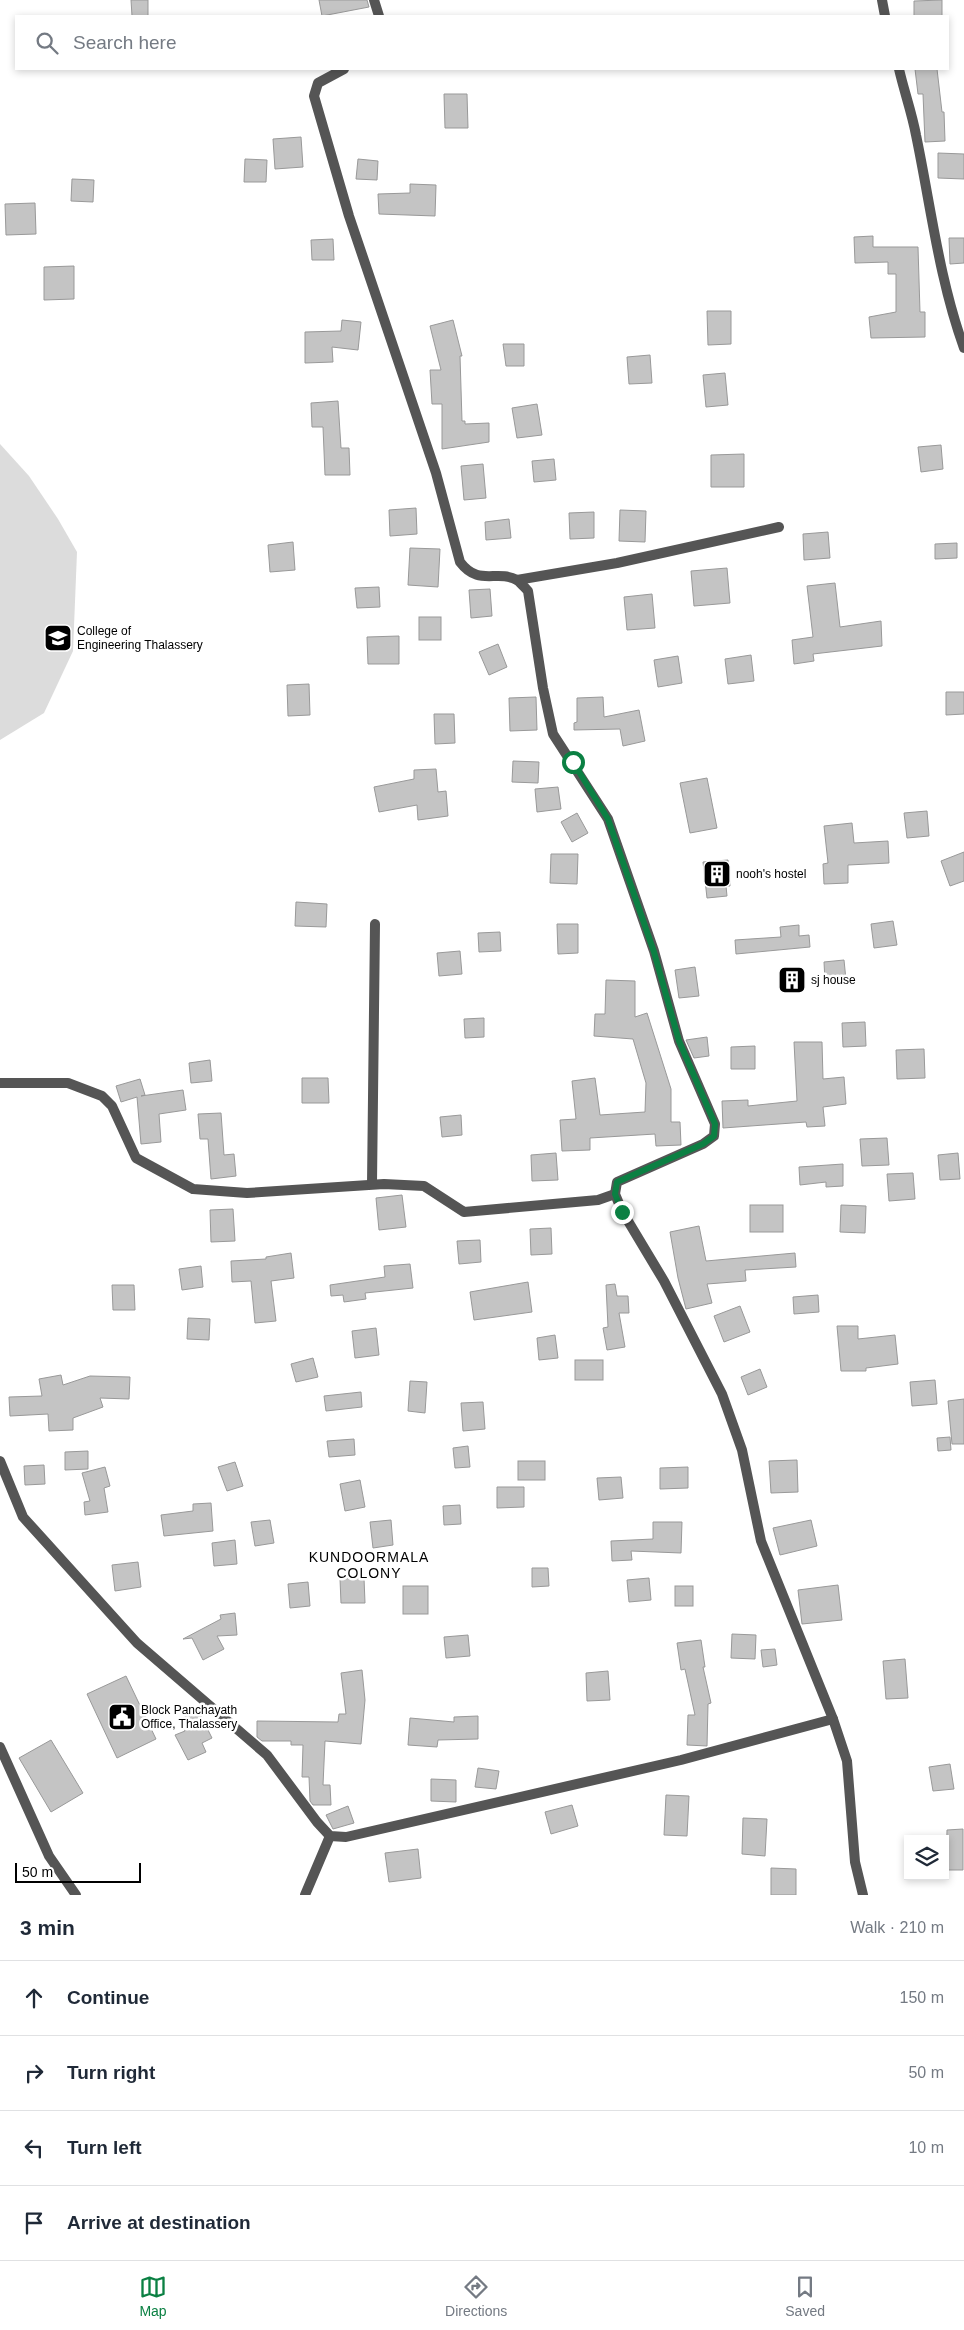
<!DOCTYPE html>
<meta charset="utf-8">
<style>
body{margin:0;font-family:Arial,sans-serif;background:#f2f2f3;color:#1f2937}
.controls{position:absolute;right:15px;bottom:15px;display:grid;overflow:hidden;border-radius:0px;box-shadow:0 2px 8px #0003}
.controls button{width:45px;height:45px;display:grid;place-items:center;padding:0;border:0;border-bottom:1px solid #e0e1e3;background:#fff;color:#1f2937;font:25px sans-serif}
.scale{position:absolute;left:15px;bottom:12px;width:126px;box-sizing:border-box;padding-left:5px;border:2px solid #000;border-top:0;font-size:14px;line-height:18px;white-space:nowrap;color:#000;-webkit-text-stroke:4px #fff;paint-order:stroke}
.stop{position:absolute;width:15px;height:15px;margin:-11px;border:4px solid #0b8043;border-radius:50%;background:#fff}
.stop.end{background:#0b8043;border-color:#fff;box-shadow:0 1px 5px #0008}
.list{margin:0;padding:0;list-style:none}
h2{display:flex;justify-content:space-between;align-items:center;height:65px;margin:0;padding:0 20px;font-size:21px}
h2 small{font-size:16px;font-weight:400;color:#747a83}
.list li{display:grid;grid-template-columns:32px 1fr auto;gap:15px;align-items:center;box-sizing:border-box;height:75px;padding:0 20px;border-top:1px solid #e0e1e3}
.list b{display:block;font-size:19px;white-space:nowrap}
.list em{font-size:16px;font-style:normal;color:#747a83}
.icon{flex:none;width:28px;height:28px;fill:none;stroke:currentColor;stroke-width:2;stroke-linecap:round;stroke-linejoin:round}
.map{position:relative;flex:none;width:964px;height:1895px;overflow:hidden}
.search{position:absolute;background:#fff;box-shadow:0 2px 8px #0003;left:15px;right:15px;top:15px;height:55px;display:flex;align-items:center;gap:12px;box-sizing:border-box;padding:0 18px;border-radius:0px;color:#747a83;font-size:19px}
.sheet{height:365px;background:#fff}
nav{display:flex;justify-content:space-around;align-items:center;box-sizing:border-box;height:70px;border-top:1px solid #e0e1e3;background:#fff;font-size:14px;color:#747a83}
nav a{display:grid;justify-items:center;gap:2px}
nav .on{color:#0b8043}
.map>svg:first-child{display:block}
.green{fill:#dcdcdc}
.building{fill:#c4c4c4;stroke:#999}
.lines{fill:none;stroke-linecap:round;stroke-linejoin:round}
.minor{stroke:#555;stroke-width:10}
.route{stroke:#0b8043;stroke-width:6}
.labels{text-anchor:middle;stroke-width:5;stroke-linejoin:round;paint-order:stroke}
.poi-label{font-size:12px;fill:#000;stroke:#fff;text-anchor:start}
.neighbourhood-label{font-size:14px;letter-spacing:1px;fill:#000;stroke:#fff}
</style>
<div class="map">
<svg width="964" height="1895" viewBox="0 0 964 1895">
<rect width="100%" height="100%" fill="#fff"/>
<path class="green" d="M0,444L29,476L58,519L77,552L73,651L44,713L0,740Z"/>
<g class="building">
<path d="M131,0H148V16H132Z"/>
<path d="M319,0H367L369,7L322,16Z"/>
<path d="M942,0V16H914V1Z"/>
<path d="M915,69H937L942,112H944L945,141L925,142L923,94H918Z"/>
<path d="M444,94H467L468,128H445Z"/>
<path d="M301,137L303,167L275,169L273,139Z"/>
<path d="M938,153L964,154V179L938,178Z"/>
<path d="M245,159L267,160L266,182H244Z"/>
<path d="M358,159L378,161L377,180L356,179Z"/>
<path d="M72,179L94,180L93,202L71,201Z"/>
<path d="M410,184L436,185L435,216L379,214L378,194L410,193Z"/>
<path d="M35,203L36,234L6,235L5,204Z"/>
<path d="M873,236V247H918L920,312H925V337L871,338L869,317L896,312V274H888V262L855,263L854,237Z"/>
<path d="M949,238H964V263L950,264Z"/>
<path d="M333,239L334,260H312L311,240Z"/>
<path d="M74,266V299L44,300V267Z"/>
<path d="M707,311H731V344L708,345Z"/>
<path d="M342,320L361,322L358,350L332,347L333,362L305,363V332L341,331Z"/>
<path d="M453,320L462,356H460L462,421H465V424L489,423V442L442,449V404H432L430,370H441L430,326Z"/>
<path d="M503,344H524V366H506Z"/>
<path d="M650,355L652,383L629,384L627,357Z"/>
<path d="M725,373L728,405L706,407L703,375Z"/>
<path d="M338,401L341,448H349L350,475H325L323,427H312L311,403Z"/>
<path d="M537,404L542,435L517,438L512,408Z"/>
<path d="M941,445L943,469L921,472L918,447Z"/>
<path d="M744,454V487H711V455Z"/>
<path d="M554,459L556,480L534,482L532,461Z"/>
<path d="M483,464L486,498L464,500L461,466Z"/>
<path d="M416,508L417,534L390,536L389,510Z"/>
<path d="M620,510L646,511L645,542L619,541Z"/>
<path d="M594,512V538L570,539L569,513Z"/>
<path d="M509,519L511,538L486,540L485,522Z"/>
<path d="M828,532L830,558L804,560L803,534Z"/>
<path d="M293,542L295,570L270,572L268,545Z"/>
<path d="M957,543V558L935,559V544Z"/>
<path d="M410,548L440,549L438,587L408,585Z"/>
<path d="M727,568L730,603L694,606L691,571Z"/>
<path d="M835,583L840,627L881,621L882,646L813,654L814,661L794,664L792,640L813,637L807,586Z"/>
<path d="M379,587L380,607L357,608L355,588Z"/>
<path d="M490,589L492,616L471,618L469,590Z"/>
<path d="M652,594L655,628L627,630L624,597Z"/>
<rect x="419" y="617" width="22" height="23"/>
<path d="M399,636V664H368L367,637Z"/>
<path d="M498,644L507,667L489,675L479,652Z"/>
<path d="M751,655L754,681L728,684L725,659Z"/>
<path d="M678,656L682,683L658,687L654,660Z"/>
<path d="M309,684L310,715L288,716L287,685Z"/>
<path d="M946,692H964V714L946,715Z"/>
<path d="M536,697L537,730L510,731L509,698Z"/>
<path d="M603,697L604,717L639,710L645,741L623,746L620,729L574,730V723L577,722V698Z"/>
<path d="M434,714H454L455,743L435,744Z"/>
<path d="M513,761L539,762L538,783L512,782Z"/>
<path d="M436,769L438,792L446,791L448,816L418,820L417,805L379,812L374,787L414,779V770Z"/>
<path d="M707,778L717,828L690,833L680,783Z"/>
<path d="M558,787L561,809L537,812L535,789Z"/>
<path d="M927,811L929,836L907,838L904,813Z"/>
<path d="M577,813L588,833L572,842L561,822Z"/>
<path d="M852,823L854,843L888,841L889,863L848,865V883L824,884L823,864L828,863L824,826Z"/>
<path d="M964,852V881L950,886L941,861Z"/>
<path d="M551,854H578L577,884L550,883Z"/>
<path d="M728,860L730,886H726L727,896L707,898L703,862Z"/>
<path d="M296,902L327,904L326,927L295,926Z"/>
<path d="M893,921L897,945L874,948L871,924Z"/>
<path d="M557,924H578V953L558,954Z"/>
<path d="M799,925V936L809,935L810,947L736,954L735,940L781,937L780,927Z"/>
<path d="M500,932L501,951L479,952L478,933Z"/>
<path d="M460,951L462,974L439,976L437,953Z"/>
<path d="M844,960L846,980L825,981L824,962Z"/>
<path d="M695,967L699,996L679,998L675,970Z"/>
<path d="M606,980L635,981V1017L647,1013L671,1089V1122H680L681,1145L656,1146L655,1134L590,1138V1150L562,1151L560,1120L576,1119L572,1081L595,1078L600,1115L645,1112L646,1083L633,1039L594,1036L595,1014H605Z"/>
<path d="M484,1018V1037L465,1038L464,1019Z"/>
<path d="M865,1022L866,1046L843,1047L842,1023Z"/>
<path d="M707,1037L709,1056L694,1058L686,1040Z"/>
<path d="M794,1042H822L823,1079L844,1077L846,1104L823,1107L825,1126L807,1127L806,1122L723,1128L722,1101L748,1100V1106L797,1101Z"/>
<path d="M755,1046V1069H731V1047Z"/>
<path d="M924,1049L925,1078L897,1079L896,1050Z"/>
<path d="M210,1060L212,1081L191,1083L189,1063Z"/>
<path d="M302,1078H328L329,1103H302Z"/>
<path d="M140,1079L145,1095L141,1096L183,1090L186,1110L159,1114L161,1142L141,1144L137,1097L121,1102L116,1086Z"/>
<path d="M221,1113L224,1155L234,1154L236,1176L211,1179L208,1139H200L198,1114Z"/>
<path d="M461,1115L462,1135L442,1137L440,1117Z"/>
<path d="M887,1138L889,1165L862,1166L860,1139Z"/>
<path d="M556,1153L558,1180L532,1181L531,1155Z"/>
<path d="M958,1153L960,1179L940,1180L938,1155Z"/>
<path d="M843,1164V1186L826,1187V1182L800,1185L799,1167Z"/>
<path d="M913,1173L915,1199L889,1201L887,1174Z"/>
<path d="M402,1195L406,1227L379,1230L376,1198Z"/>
<rect x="750" y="1205" width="33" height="27"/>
<path d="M841,1205L866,1206L865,1233L840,1232Z"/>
<path d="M233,1209L235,1241L211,1242L210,1210Z"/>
<path d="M699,1226L706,1261L795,1253L796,1267L745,1270L746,1281L707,1284L712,1303L686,1309L678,1278L670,1232Z"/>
<path d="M551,1228L552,1254L531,1255L530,1229Z"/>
<path d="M480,1240L481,1262L459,1264L457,1241Z"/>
<path d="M291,1253L294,1278L271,1281L276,1321L255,1323L251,1281L232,1282L231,1261L266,1259V1257Z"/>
<path d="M410,1264L413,1288L365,1293L366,1299L344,1302L343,1295L331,1296L330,1285L385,1277L384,1266Z"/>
<path d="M201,1266L203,1287L182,1290L179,1269Z"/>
<path d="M528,1282L532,1312L474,1320L470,1292Z"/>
<path d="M615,1284L617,1296H628L629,1313H619L625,1347L607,1350L603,1328L608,1327L606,1285Z"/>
<path d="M112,1285H134L135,1310H113Z"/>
<path d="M818,1295L819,1312L794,1314L793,1297Z"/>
<path d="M740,1306L750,1332L724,1342L714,1316Z"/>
<path d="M188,1318L210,1319L209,1340L187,1339Z"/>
<path d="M837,1326H858V1339L895,1335L898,1364L866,1368V1371H841Z"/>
<path d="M376,1328L379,1355L355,1358L352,1331Z"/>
<path d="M555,1335L558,1358L539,1360L537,1338Z"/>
<path d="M313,1358L318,1377L296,1382L291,1364Z"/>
<rect x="575" y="1360" width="28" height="20"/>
<path d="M760,1369L767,1387L748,1395L741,1377Z"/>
<path d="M61,1375L63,1385L90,1376L130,1377L129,1399L100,1398L103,1407L73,1418V1430L49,1431L48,1414L10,1416L9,1397L42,1396L39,1379Z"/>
<path d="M935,1380L937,1404L912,1406L910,1382Z"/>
<path d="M410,1381L427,1382L425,1413L408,1411Z"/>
<path d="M361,1392L362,1407L326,1411L324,1396Z"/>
<path d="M964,1399V1444H952L948,1401Z"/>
<path d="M483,1402L485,1429L463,1431L461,1403Z"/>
<path d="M950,1437L951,1450L938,1451L937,1438Z"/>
<path d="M354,1439L355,1455L329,1457L327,1441Z"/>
<path d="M468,1446L470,1467L455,1468L453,1448Z"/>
<path d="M88,1451V1469L65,1470V1452Z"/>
<path d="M797,1460L798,1492L771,1493L769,1461Z"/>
<rect x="518" y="1461" width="27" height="19"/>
<path d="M235,1462L243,1486L227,1491L218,1467Z"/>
<path d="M44,1465L45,1484L25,1485L24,1466Z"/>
<path d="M105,1467L110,1486L104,1488L108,1512L85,1515L84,1502L90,1501L82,1473Z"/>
<path d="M688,1467V1488L660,1489V1468Z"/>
<path d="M621,1477L623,1498L599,1500L597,1478Z"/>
<path d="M360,1480L365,1507L345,1511L340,1484Z"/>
<path d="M497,1487H524V1507L497,1508Z"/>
<path d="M211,1503L213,1531L164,1536L161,1515L193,1511V1504Z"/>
<path d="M460,1505L461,1524L444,1525L443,1506Z"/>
<path d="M270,1520L274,1543L255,1546L251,1522Z"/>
<path d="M391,1520L393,1545L373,1548L370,1522Z"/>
<path d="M811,1520L817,1546L780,1555L773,1528Z"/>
<path d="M653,1522H682L681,1553L631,1551L632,1560L612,1561L611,1541L653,1539Z"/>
<path d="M235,1540L237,1564L214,1566L212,1543Z"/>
<path d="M138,1562L141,1587L115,1591L112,1565Z"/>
<path d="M532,1568H548L549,1586L532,1587Z"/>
<path d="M364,1578L365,1603H341L340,1579Z"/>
<path d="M649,1578L651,1600L629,1602L627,1580Z"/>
<path d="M308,1582L310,1606L290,1608L288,1584Z"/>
<path d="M838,1585L842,1620L802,1624L798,1590Z"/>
<rect x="403" y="1586" width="25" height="28"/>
<rect x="675" y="1586" width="18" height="20"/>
<path d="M235,1613L237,1635L217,1636L224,1649L203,1660L192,1638L183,1639L221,1619L220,1615Z"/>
<path d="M732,1634L756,1635L755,1659L731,1658Z"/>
<path d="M468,1635L470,1656L446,1658L444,1637Z"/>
<path d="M701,1640L705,1667H703L711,1703L708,1704L707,1746L687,1745L688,1715H695L685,1669L681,1670L677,1643Z"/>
<path d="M775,1649L777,1665L763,1667L761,1650Z"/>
<path d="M905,1659L908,1698L886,1699L883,1661Z"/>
<path d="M362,1670L365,1700L361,1744L325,1741L323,1785H330L331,1805H313L310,1801L309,1777H302L303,1745H291V1741H262L257,1737V1721L338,1722L339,1714H346L341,1673Z"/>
<path d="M608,1671L610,1700L587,1701L586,1673Z"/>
<path d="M126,1676L156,1739L117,1758L87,1694Z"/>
<path d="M198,1710L212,1738L202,1743L206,1752L188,1760L175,1735L185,1731L179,1720Z"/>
<path d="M478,1716V1739L438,1740L437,1747L408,1745L410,1718L454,1722V1717Z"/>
<path d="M51,1740L83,1793L51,1812L19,1758Z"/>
<path d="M950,1764L954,1789L933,1791L929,1767Z"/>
<path d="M478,1768L499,1771L496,1789L475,1787Z"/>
<path d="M431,1779L456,1780V1802L431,1801Z"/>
<path d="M666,1795L689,1796L687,1836L664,1835Z"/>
<path d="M572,1805L578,1826L551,1834L545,1812Z"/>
<path d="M348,1806L354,1823L333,1829L326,1815Z"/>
<path d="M743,1818L767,1819L765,1856L742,1854Z"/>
<path d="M963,1829V1870H946L947,1830Z"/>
<path d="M418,1849L421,1878L389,1882L385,1853Z"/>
<path d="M771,1868L796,1869V1895H771Z"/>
</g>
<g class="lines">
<g class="minor">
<path d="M374,0L379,16"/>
<path d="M882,0L885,16"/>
<path d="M344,69L318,83L314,96L349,216L436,473L460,562C479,587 496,569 517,580C521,583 525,588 528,591L543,688L553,734L608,819L654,951L679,1041L715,1124L714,1136L703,1144L617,1182L615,1194L622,1211L664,1281L722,1394L742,1450L761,1541L833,1719"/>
<path d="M899,69C904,91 912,113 916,135C931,207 939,279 964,348"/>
<path d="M517,580L617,563L779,527"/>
<path d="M0,1083H68L102,1096L112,1106L136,1158L193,1189L247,1193L384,1184L424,1186L464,1212L598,1200L615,1194"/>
<path d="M372,1184L375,924"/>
<path d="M0,1461L23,1517L137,1643L267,1755L317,1822L330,1836L346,1837L681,1760L833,1719L847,1761L855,1862L863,1895"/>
<path d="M0,1747L49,1856L76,1895"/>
<path d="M305,1895L330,1836"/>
</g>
</g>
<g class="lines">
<path class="route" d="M573,762L608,819L654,952L679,1041L715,1124L714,1136L703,1144L617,1182L615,1194L622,1212"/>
</g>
<defs>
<symbol id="university-square" viewBox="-11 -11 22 22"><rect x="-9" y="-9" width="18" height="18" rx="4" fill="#000" stroke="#fff"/><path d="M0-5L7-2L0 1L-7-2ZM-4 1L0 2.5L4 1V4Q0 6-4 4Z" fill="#fff"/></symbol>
<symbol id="building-square" viewBox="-11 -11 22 22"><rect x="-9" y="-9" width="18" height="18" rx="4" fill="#000" stroke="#fff"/><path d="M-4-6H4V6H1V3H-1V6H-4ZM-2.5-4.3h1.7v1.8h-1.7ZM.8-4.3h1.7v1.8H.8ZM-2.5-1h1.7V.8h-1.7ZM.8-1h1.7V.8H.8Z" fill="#fff"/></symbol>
<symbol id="civic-square" viewBox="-11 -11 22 22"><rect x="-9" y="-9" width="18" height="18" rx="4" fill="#000" stroke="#fff"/><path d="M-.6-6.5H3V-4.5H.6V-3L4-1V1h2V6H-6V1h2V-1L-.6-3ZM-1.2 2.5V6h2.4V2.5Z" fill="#fff"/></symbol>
</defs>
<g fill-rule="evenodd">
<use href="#university-square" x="42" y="622" width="32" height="32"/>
<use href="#building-square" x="701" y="858" width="32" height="32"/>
<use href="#building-square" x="776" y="964" width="32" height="32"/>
<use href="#civic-square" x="106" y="1701" width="32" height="32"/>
</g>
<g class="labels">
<g class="poi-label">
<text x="77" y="635">College of<tspan x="77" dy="14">Engineering Thalassery</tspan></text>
<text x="736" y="878">nooh's hostel</text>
<text x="811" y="984">sj house</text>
<text x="141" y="1714">Block Panchayath<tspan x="141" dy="14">Office, Thalassery</tspan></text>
</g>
<g class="neighbourhood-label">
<text x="369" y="1562">KUNDOORMALA<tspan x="369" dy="16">COLONY</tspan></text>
</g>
</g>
</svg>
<div class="controls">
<button><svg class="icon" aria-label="layers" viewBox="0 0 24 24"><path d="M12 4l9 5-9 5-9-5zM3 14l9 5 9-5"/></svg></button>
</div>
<div class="scale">50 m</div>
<div class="stop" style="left:573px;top:762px"></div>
<div class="stop end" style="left:622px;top:1212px"></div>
<div class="search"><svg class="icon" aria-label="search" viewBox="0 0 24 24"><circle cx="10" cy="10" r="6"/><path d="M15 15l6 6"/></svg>Search here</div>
</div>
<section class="sheet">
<h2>3 min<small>Walk · 210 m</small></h2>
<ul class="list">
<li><svg class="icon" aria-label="ahead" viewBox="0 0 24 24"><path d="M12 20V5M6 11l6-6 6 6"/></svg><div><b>Continue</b></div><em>150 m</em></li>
<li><svg class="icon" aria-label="right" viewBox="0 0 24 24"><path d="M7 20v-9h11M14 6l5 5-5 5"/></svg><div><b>Turn right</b></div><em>50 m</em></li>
<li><svg class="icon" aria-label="left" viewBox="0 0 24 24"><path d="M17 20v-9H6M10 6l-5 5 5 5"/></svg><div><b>Turn left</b></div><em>10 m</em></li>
<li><svg class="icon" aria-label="arrive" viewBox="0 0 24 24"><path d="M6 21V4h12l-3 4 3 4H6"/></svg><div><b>Arrive at destination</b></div></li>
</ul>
</section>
<nav>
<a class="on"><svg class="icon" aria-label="map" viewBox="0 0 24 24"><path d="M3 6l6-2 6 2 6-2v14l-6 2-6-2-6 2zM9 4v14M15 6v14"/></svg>Map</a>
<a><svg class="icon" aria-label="directions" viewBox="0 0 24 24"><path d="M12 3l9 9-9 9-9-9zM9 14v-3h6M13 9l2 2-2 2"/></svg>Directions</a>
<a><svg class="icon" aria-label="saved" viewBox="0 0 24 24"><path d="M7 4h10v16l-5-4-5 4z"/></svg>Saved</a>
</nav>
